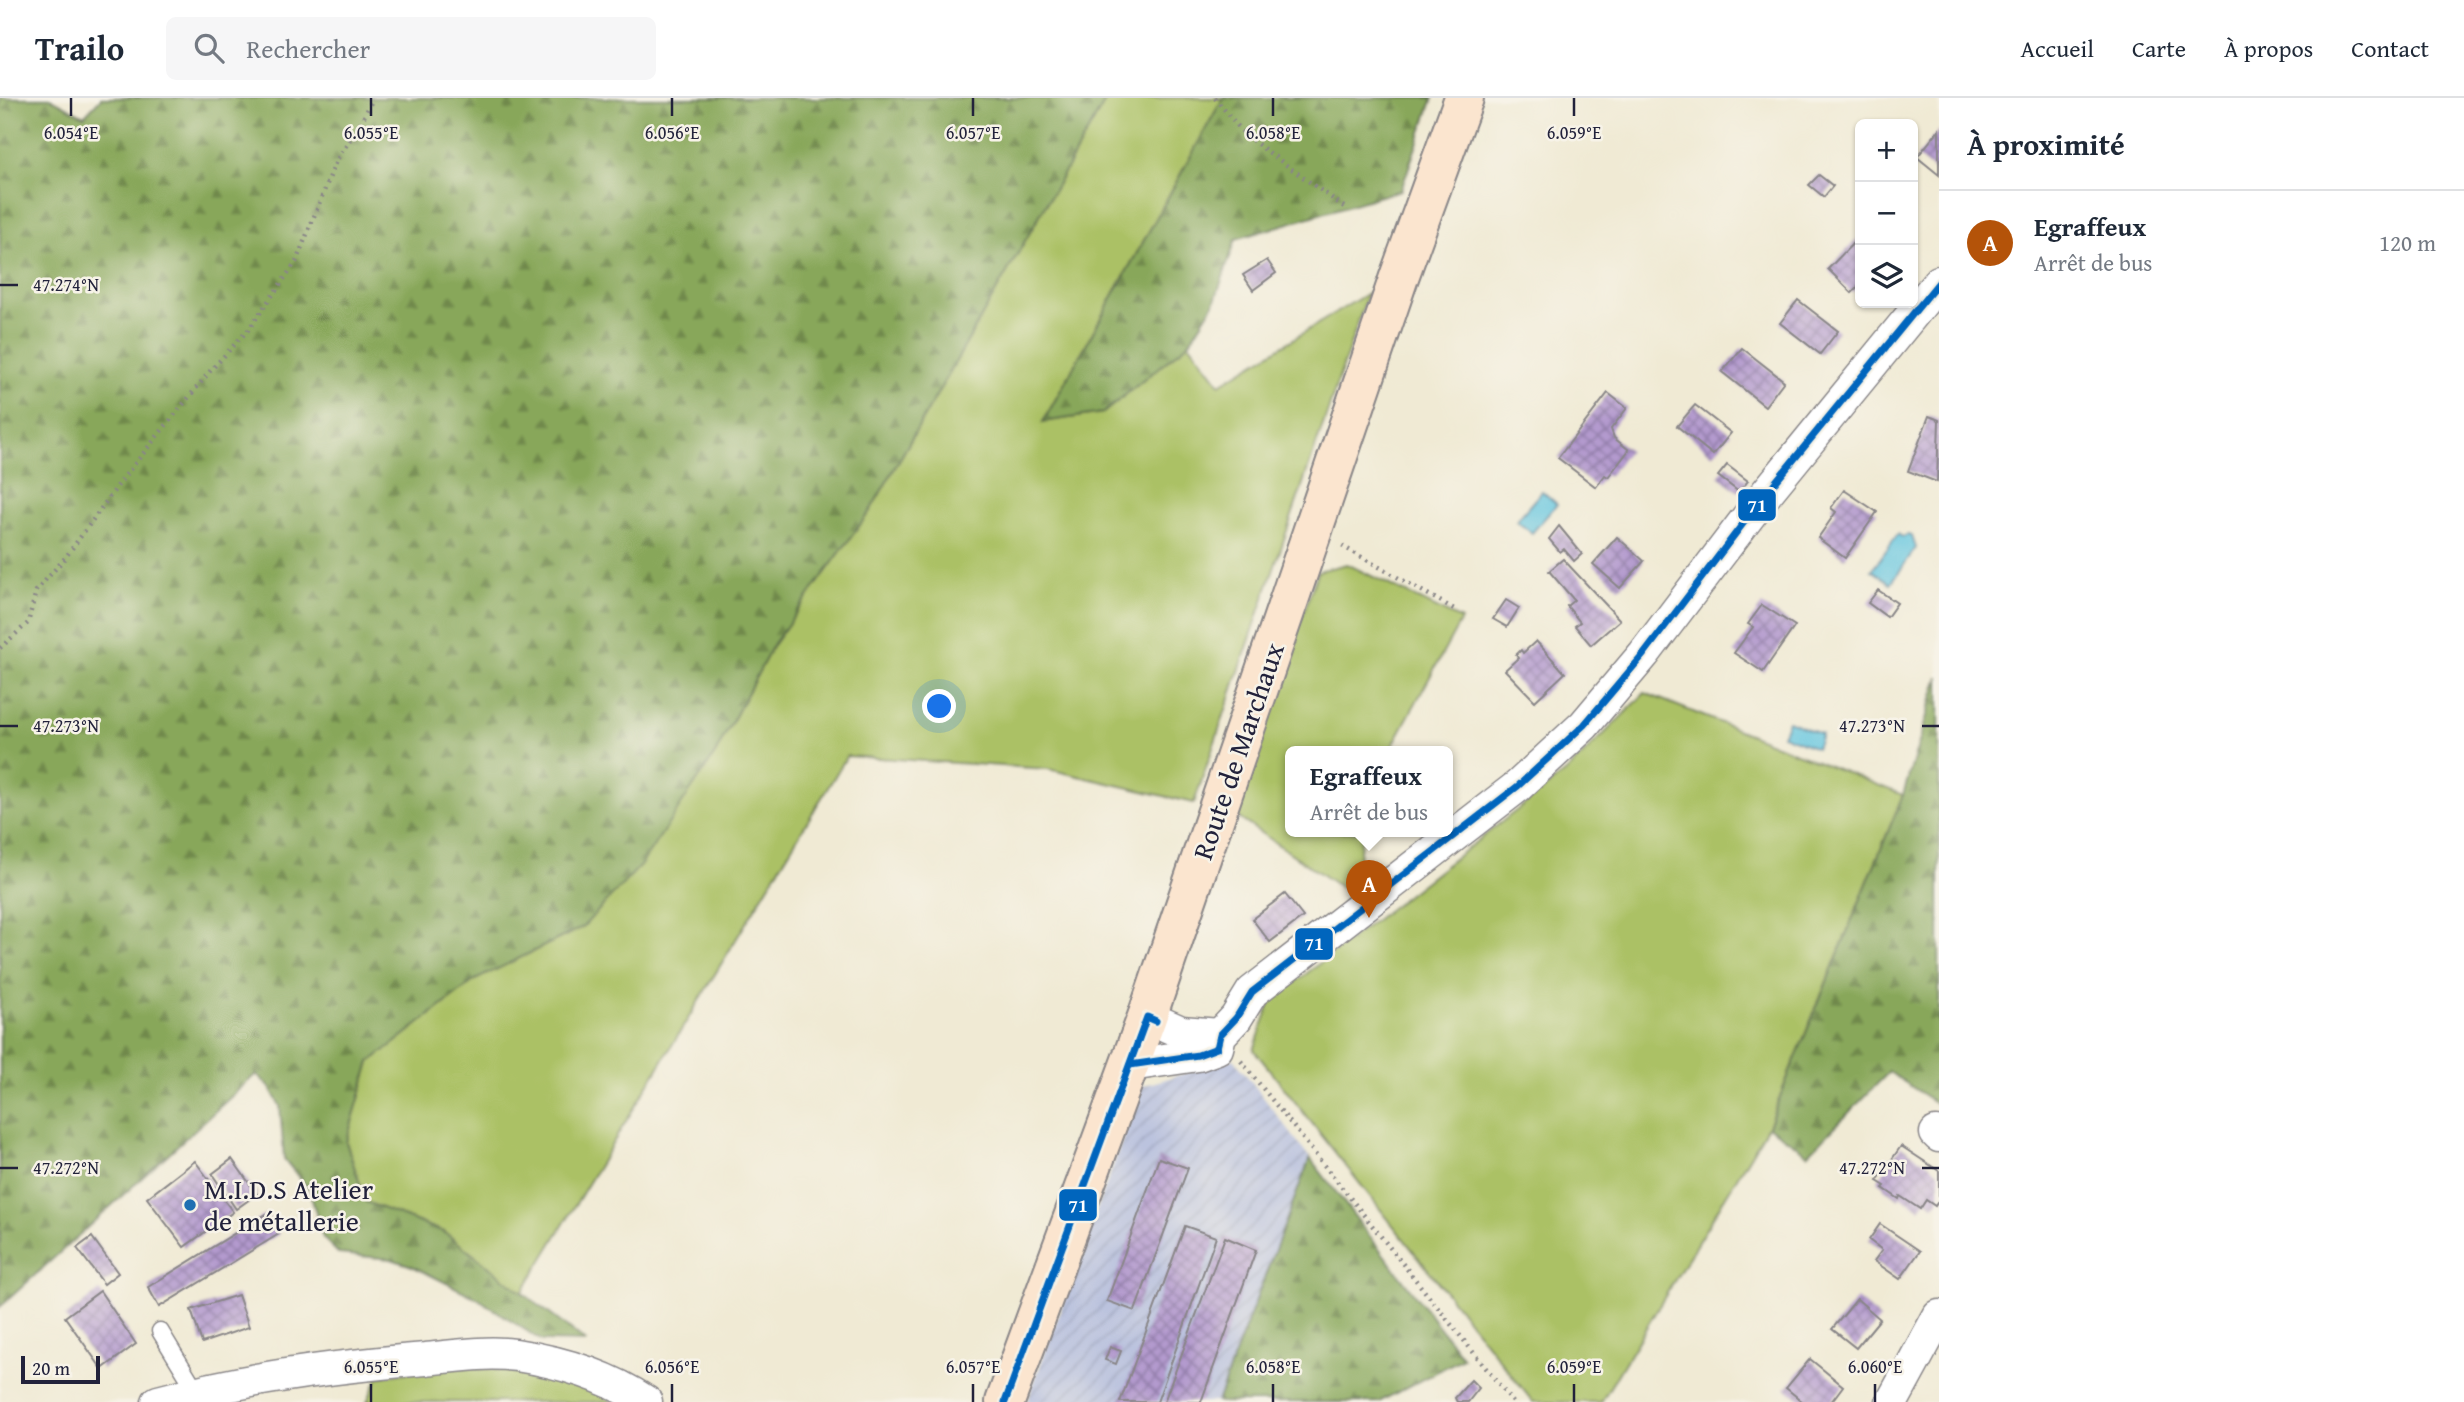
<!DOCTYPE html>
<html lang="fr">
<meta charset="utf-8">
<style>
body{margin:0;font-family:"Gentium Book Plus",serif;background:#f6f6f7;color:#1f2937}
.controls{position:absolute;right:21px;top:21px;display:grid;overflow:hidden;border-radius:10px;box-shadow:0 2px 5px #0004}
.controls button{width:63px;height:63px;display:grid;place-items:center;padding:0;border:0;border-bottom:2px solid #e0e1e3;background:#fff;color:#1f2937;font:35px sans-serif}
.scale{position:absolute;left:21px;bottom:18px;width:79px;box-sizing:border-box;padding-left:7px;border:4px solid #22223b;border-top:0;font-size:19px;line-height:24px;white-space:nowrap;color:#22223b;-webkit-text-stroke:5px #f7f3e8;paint-order:stroke}
.you{position:absolute;left:940px;top:609px;width:24px;height:24px;margin:-18px;border:5px solid #fff;border-radius:50%;background:#1a73e8;box-shadow:0 0 0 10px #1a73e833}
.badge{display:grid;place-items:center;width:46px;height:46px;border-radius:50%;background:#b45309;color:#fff;font-size:23px;font-weight:700}
.pin{position:absolute;translate:-50% -58px;filter:drop-shadow(0 2px 4px #0008)}
.pin::after{content:'';position:absolute;top:37px;width:24px;height:21px;background:inherit;clip-path:polygon(0 0,100% 0,50% 100%)}
.popup{position:absolute;left:1285px;top:648px;width:168px;height:91px;box-sizing:border-box;display:grid;place-content:center;border-radius:10px;background:#fff;filter:drop-shadow(0 2px 5px #0005);font-size:23px;white-space:nowrap;color:#747a83}
.popup b{font-size:26px;color:#1f2937}
.popup::after{content:'';position:absolute;left:50%;top:100%;margin-left:-14px;border:14px solid transparent;border-top-color:#fff}
.list{margin:0;padding:0;list-style:none}
h2{display:flex;justify-content:space-between;align-items:center;height:91px;margin:0;padding:0 28px;font-size:30px}
h2 small{font-size:23px;font-weight:400;color:#747a83}
.list li{display:grid;grid-template-columns:46px 1fr auto;gap:21px;align-items:center;box-sizing:border-box;height:105px;padding:0 28px;border-top:2px solid #e0e1e3}
.list b{display:block;font-size:26px;white-space:nowrap}
.list p{margin:0;font-size:23px;white-space:nowrap;color:#747a83}
.list em{font-size:23px;font-style:normal;color:#747a83}
.icon{flex:none;width:38px;height:38px;fill:none;stroke:currentColor;stroke-width:2;stroke-linecap:round;stroke-linejoin:round}
.map{position:relative;flex:none;width:1939px;height:1304px;overflow:hidden}
header{display:flex;align-items:center;gap:42px;box-sizing:border-box;height:98px;padding:0 35px;background:#fff;border-bottom:2px solid #e0e1e3}
header strong{font-size:33px}
nav{display:flex;gap:38px;margin-inline-start:auto;font-size:24px}
.search{width:490px;height:63px;background:#f6f6f7;display:flex;align-items:center;gap:18px;box-sizing:border-box;padding:0 24px;border-radius:10px;color:#747a83;font-size:26px}
main{display:flex}
aside{flex:1;background:#fff}
.map>svg:first-child{display:block}
.industrial{fill:url(#industrial-furrows)}
.grass{fill:#abc165;stroke:#667250;stroke-width:2}
.forest{fill:url(#forest-firs);stroke:#55644a;stroke-width:2}
.water{fill:#61c5df;stroke:#42748d;stroke-width:2}
.building{fill:url(#building-cross-hatch)}
.lines{fill:none;stroke-linecap:round;stroke-linejoin:round}
.lane-casing{stroke:#898688;stroke-width:19}
.street-casing{stroke:#898688;stroke-width:35}
.secondary-casing{stroke:#898688;stroke-width:42}
.path{stroke:#898688;stroke-width:4.5;stroke-dasharray:2 5;stroke-linecap:butt}
.lane{stroke:#fff;stroke-width:16}
.street{stroke:#fff;stroke-width:32}
.secondary{stroke:#fbe5cf;stroke-width:38}
.bus-1-casing{stroke:#f7f3e8;stroke-width:12}
.bus-1{stroke:#0065bd;stroke-width:7}
.ticks{fill:none;stroke:#22223b;stroke-width:2.5}
.poi-dot{fill:#1f6fb2;stroke:#f7f3e8;stroke-width:2.5}
.labels{text-anchor:middle;stroke-width:5;stroke-linejoin:round;paint-order:stroke}
.street-label{font-size:28px;fill:#22223b;stroke:#f7f3e8}
.poi-label{font-size:28px;fill:#22223b;stroke:#f7f3e8;text-anchor:start}
.ticks-label{font-size:18px;text-anchor:middle;fill:#22223b;stroke:#f7f3e8;stroke-width:5;stroke-linejoin:round;paint-order:stroke}
.line-badge{stroke:#f7f3e8;stroke-width:2.5}
.badge-label{font-size:19px;text-anchor:middle;font-weight:bold;fill:#fff}
</style>
<header>
<strong>Trailo</strong>
<div class="search"><svg class="icon" aria-label="search" viewBox="0 0 24 24"><circle cx="10" cy="10" r="6"/><path d="M15 15l6 6"/></svg>Rechercher</div>
<nav><a>Accueil</a><a>Carte</a><a>À propos</a><a>Contact</a></nav>
</header>
<main>
<div class="map">
<svg width="1939" height="1304" viewBox="0 0 1939 1304">
<defs>
<pattern id="industrial-furrows" width="10" height="10" patternUnits="userSpaceOnUse" patternTransform="scale(1.75)"><rect width="10" height="10" fill="#bbc3de"/><path d="M-1 1l2-2M0 10L10 0M9 11l2-2" fill="none" stroke="#a0a7bf"/></pattern>
<pattern id="forest-firs" width="22" height="20" patternUnits="userSpaceOnUse" patternTransform="scale(1.75)"><rect width="22" height="20" fill="#88a75a"/><path d="M5 1l3.5 6h-7zM16 11l3.5 6h-7z" fill="#6f884c"/></pattern>
<pattern id="building-cross-hatch" width="8" height="8" patternUnits="userSpaceOnUse" patternTransform="scale(1.75)"><rect width="8" height="8" fill="#b39ace"/><path d="M0 0l8 8M0 8l8-8" fill="none" stroke="#917da8"/></pattern>
</defs>
<rect width="100%" height="100%" fill="#f7f3e8"/>
<filter id="ink" filterUnits="userSpaceOnUse"><feTurbulence type="fractalNoise" baseFrequency=".0143" numOctaves="2"/><feDisplacementMap in="SourceGraphic" scale="14" xChannelSelector="R" yChannelSelector="G"/><feConvolveMatrix kernelMatrix="1 2 1 2 8 2 1 2 1" color-interpolation-filters="sRGB"/></filter>
<filter id="wash" filterUnits="userSpaceOnUse"><feTurbulence type="fractalNoise" baseFrequency=".00686" numOctaves="4" result="noise"/><feDisplacementMap in="SourceGraphic" scale="28" xChannelSelector="R" yChannelSelector="G"/><feGaussianBlur stdDeviation="1.57" result="paint"/><feColorMatrix in="noise" values="0 0 0 0 0 0 0 0 0 0 0 0 0 0 0 0 0 1.4 0 .05"/><feComposite in="paint" operator="in"/></filter>
<g filter="url(#wash)">
<rect width="100%" height="100%" fill="#f0ead4"/>
<path class="industrial" d="M1234,961L1310,1060L1217,1304H1027L1142,988Z"/>
<g class="grass">
<path d="M1107,0H1223L1043,324L1103,315L1189,245L1220,286L1368,195L1194,705L1048,671L847,658L522,1195L444,1134L366,1105L346,1044L370,964L475,882L583,829L715,656L773,547L870,413Z"/>
<path d="M1347,466L1461,522L1389,654H1290V734H1362L1357,783L1346,793L1233,716L1318,473Z"/>
<path d="M1645,595L1903,697L1768,1028L1601,1304H1533L1254,952L1271,903L1566,674Z"/>
<path d="M448,1269L510,1272L595,1292L612,1304H367L378,1279Z"/>
</g>
<g class="forest">
<path d="M0,0H50L84,18L101,0H1107L870,413L773,547L715,656L641,767L583,829L475,882L370,964L346,1044L366,1104L444,1134L586,1244L542,1243L477,1200L412,1168L391,1161L339,1156L323,1140L309,1091L284,1061L280,1008L269,988L256,976L0,1209Z"/>
<path d="M1223,0H1433L1401,92L1236,141L1214,205L1189,245L1103,315L1043,324Z"/>
<path d="M1939,578V1007L1889,974L1808,1056L1768,1028L1903,697Z"/>
<path d="M1310,1060L1463,1260L1379,1304H1217Z"/>
</g>
<g class="water">
<path d="M1542,393L1557,406L1532,435L1516,423Z"/>
<path d="M1898,436L1902,439L1908,437L1912,438L1916,450L1891,485L1872,472Z"/>
<path d="M1788,623L1821,636L1816,650L1782,637Z"/>
</g>
<g id="blocks">
<g class="building">
<path d="M1939,32V77L1917,59Z"/>
<path d="M1819,77L1833,88L1824,99L1809,87Z"/>
<path d="M1860,138V187L1852,195L1828,171Z"/>
<path d="M1267,162L1276,175L1253,192L1243,177Z"/>
<path d="M1798,202L1838,233L1820,256L1780,225Z"/>
<path d="M1742,250L1784,283L1765,308L1722,274Z"/>
<path d="M1608,295L1627,310L1611,331L1614,340L1629,352L1608,379L1605,377L1596,389L1558,360Z"/>
<path d="M1695,307L1731,335L1713,357L1677,328Z"/>
<path d="M1929,318L1939,322L1937,384L1908,373Z"/>
<path d="M1727,367L1748,383L1739,394L1718,378Z"/>
<path d="M1844,392L1877,414L1845,460L1818,440L1836,414L1831,410Z"/>
<path d="M1559,428L1582,456L1574,463L1564,451L1560,454L1549,441Z"/>
<path d="M1617,439L1644,463L1620,490L1593,466Z"/>
<path d="M1563,461L1620,522L1591,547L1575,528L1580,524L1567,508L1574,502L1549,473Z"/>
<path d="M1878,492L1897,505L1887,519L1868,505Z"/>
<path d="M1506,502L1519,510L1507,529L1493,521Z"/>
<path d="M1762,507L1795,528L1763,574L1734,555L1753,529L1748,526Z"/>
<path d="M1536,543L1565,575L1535,603L1505,572L1518,560L1516,557L1521,552L1523,555Z"/>
<path d="M1285,796L1303,819L1270,844L1252,821Z"/>
<path d="M1901,1048L1939,1073V1102L1935,1108L1926,1102L1920,1111L1900,1098L1899,1101L1883,1090L1885,1088L1877,1083Z"/>
<path d="M1159,1060L1188,1070L1135,1213L1107,1203Z"/>
<path d="M232,1061L257,1096L236,1111L212,1076Z"/>
<path d="M195,1063L233,1114L184,1149L147,1100Z"/>
<path d="M266,1116L279,1136L159,1209L148,1189Z"/>
<path d="M1880,1126L1920,1153L1900,1181L1874,1163L1882,1152L1869,1142Z"/>
<path d="M1185,1128L1216,1139L1157,1304H1120Z"/>
<path d="M92,1139L118,1175L104,1186L77,1150Z"/>
<path d="M1225,1139L1256,1152L1201,1304H1164Z"/>
<path d="M100,1193L136,1246L102,1271L65,1219Z"/>
<path d="M238,1197L249,1229L202,1245L191,1212Z"/>
<path d="M1857,1201L1880,1221L1856,1250L1832,1231Z"/>
<path d="M1110,1249L1121,1253L1116,1266L1105,1262Z"/>
<path d="M1810,1261L1843,1288L1831,1304H1803L1786,1290Z"/>
<path d="M1471,1282L1479,1290L1468,1304H1457L1455,1300Z"/>
</g>
</g>
</g>
<g filter="url(#ink)">
<use href="#blocks" fill-opacity="0" stroke="#898688" stroke-width="2"/>
<g class="lines">
<defs>
<path id="lane" d="M160,1233L197,1294"/>
<g id="street">
<path d="M1147,919L1181,934L1220,937"/>
<path d="M1130,967L1198,957L1217,950L1220,937L1236,920L1252,894L1518,688L1584,627L1644,556L1764,398L1939,184"/>
<path d="M1936,1035L1939,1038"/>
<path d="M158,1304C245,1280 336,1268 426,1261C455,1258 487,1253 516,1257C561,1264 608,1278 646,1304"/>
<path d="M1892,1304L1939,1218"/>
</g>
<path id="secondary" d="M1005,1304L1147,919L1399,179L1464,0"/>
</defs>
<use href="#lane" class="lane-casing"/>
<use href="#street" class="street-casing"/>
<use href="#secondary" class="secondary-casing"/>
<g class="path">
<path d="M1215,0L1245,37L1344,109"/>
<path d="M1342,448L1454,511"/>
<path d="M0,550L28,525L36,493L65,460L124,379L211,272L248,232L296,164L336,63L362,23L373,0"/>
<path d="M1241,963L1513,1304"/>
</g>
<use href="#lane" class="lane"/>
<use href="#street" class="street"/>
<use href="#secondary" class="secondary"/>
<defs>
<g id="bus-1">
<path d="M1130,967L1198,957L1217,950L1220,937L1236,920L1252,894L1518,688L1584,627L1644,556L1764,398L1939,184"/>
<path d="M1005,1304L1147,919L1156,923"/>
</g>
</defs>
<use href="#bus-1" class="bus-1-casing"/>
<use href="#bus-1" class="bus-1"/>
</g>
</g>
<path class="ticks" d="M71,0V18M371,0V18M672,0V18M973,0V18M1273,0V18M1574,0V18M0,187H18M0,628H18M1922,628H1939M0,1070H18M1922,1070H1939M371,1286V1304M672,1286V1304M973,1286V1304M1273,1286V1304M1574,1286V1304M1875,1286V1304"/>
<circle class="poi-dot" cx="190" cy="1107" r="7"/>
<g class="labels">
<g class="street-label">
<text transform="translate(1238 653) rotate(-71)" y="10">Route de Marchaux</text>
</g>
<g class="poi-label">
<text x="204" y="1101">M.I.D.S Atelier<tspan x="204" dy="32">de métallerie</tspan></text>
</g>
</g>
<g class="ticks-label">
<text x="71" y="41">6.054°E</text>
<text x="371" y="41">6.055°E</text>
<text x="672" y="41">6.056°E</text>
<text x="973" y="41">6.057°E</text>
<text x="1273" y="41">6.058°E</text>
<text x="1574" y="41">6.059°E</text>
<text x="66" y="193">47.274°N</text>
<text x="66" y="634">47.273°N</text>
<text x="1872" y="634">47.273°N</text>
<text x="66" y="1076">47.272°N</text>
<text x="1872" y="1076">47.272°N</text>
<text x="371" y="1275">6.055°E</text>
<text x="672" y="1275">6.056°E</text>
<text x="973" y="1275">6.057°E</text>
<text x="1273" y="1275">6.058°E</text>
<text x="1574" y="1275">6.059°E</text>
<text x="1875" y="1275">6.060°E</text>
</g>
<g class="line-badge">
<rect x="1737" y="390" width="40" height="34" rx="7" fill="#0065bd"/>
<rect x="1294" y="829" width="40" height="34" rx="7" fill="#0065bd"/>
<rect x="1058" y="1090" width="40" height="34" rx="7" fill="#0065bd"/>
</g>
<g class="badge-label">
<text x="1757" y="414">71</text>
<text x="1314" y="852">71</text>
<text x="1078" y="1114">71</text>
</g>
</svg>
<div class="controls">
<button>+</button>
<button>−</button>
<button><svg class="icon" aria-label="layers" viewBox="0 0 24 24"><path d="M12 4l9 5-9 5-9-5zM3 14l9 5 9-5"/></svg></button>
</div>
<div class="scale">20 m</div>
<div class="you"></div>
<div class="pin badge" style="left:1369px;top:820px">A</div>
<div class="popup"><b>Egraffeux</b>Arrêt de bus</div>
</div>
<aside>
<h2>À proximité<small></small></h2>
<ul class="list">
<li><span class="badge">A</span><div><b>Egraffeux</b><p>Arrêt de bus</p></div><em>120 m</em></li>
</ul>
</aside>
</main>
